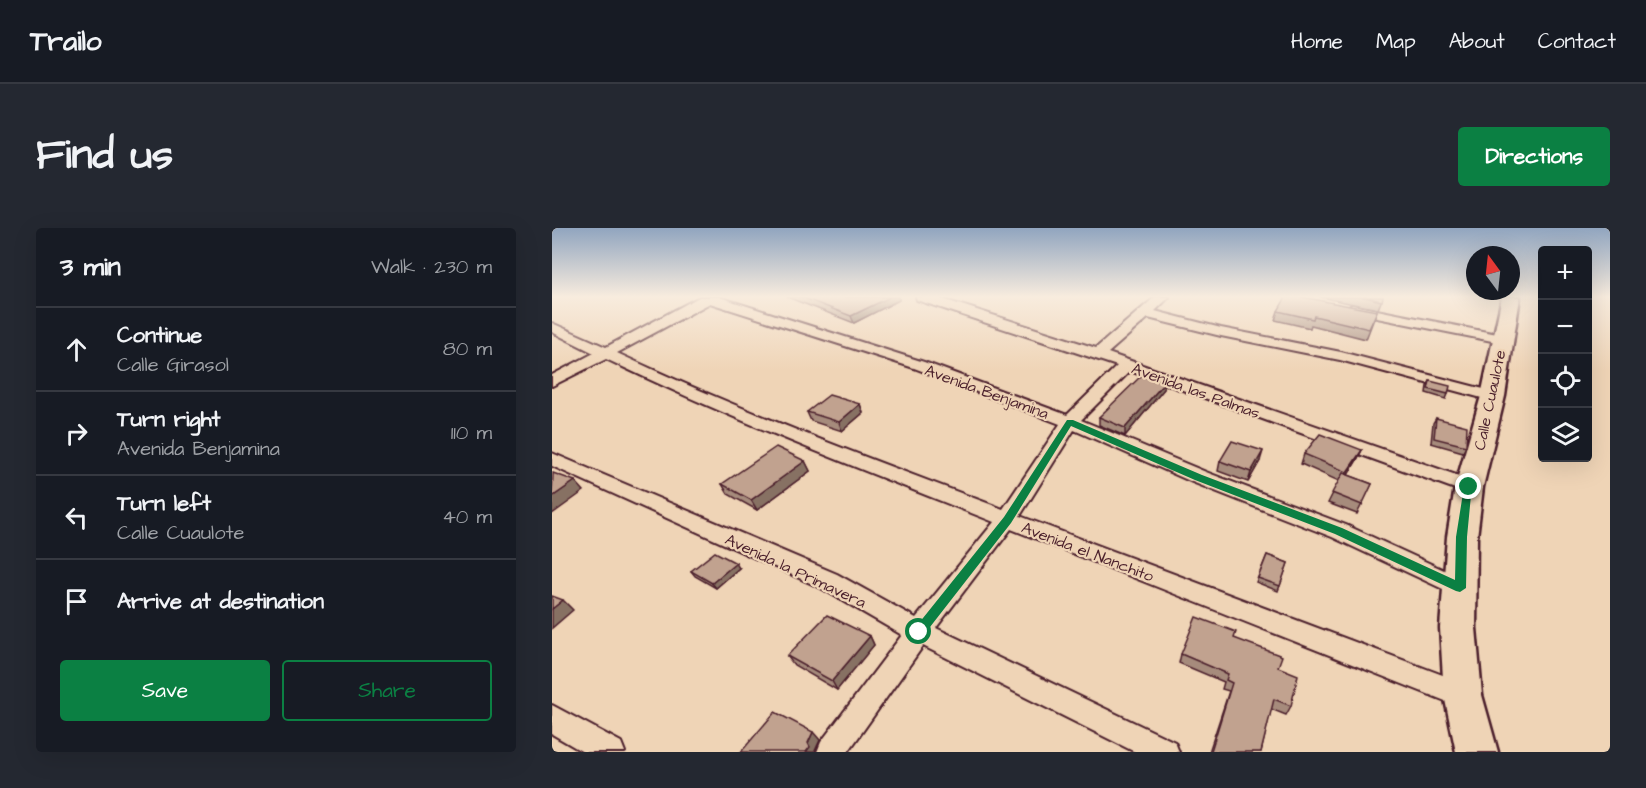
<!DOCTYPE html>
<meta charset="utf-8">
<style>
body{margin:0;font-family:"Architects Daughter",sans-serif;background:#242831;color:#f1f3f6}
.controls{position:absolute;right:18px;top:18px;display:grid;overflow:hidden;border-radius:6px;box-shadow:0 6px 24px #0002}
.controls button{width:54px;height:54px;display:grid;place-items:center;padding:0;border:0;border-bottom:2px solid #363941;background:#171b24;color:#f1f3f6;font:30px sans-serif}
.compass{position:absolute;left:914px;top:18px;width:54px;height:54px;border-radius:50%;background:#171b24;box-shadow:0 6px 24px #0002;rotate:345deg}
.stop{position:absolute;width:18px;height:18px;margin:-14px;border:4px solid #0b8043;border-radius:50%;background:#fff}
.stop.end{background:#0b8043;border-color:#fff;box-shadow:0 2px 6px #0008}
.list{margin:0;padding:0;list-style:none}
h2{display:flex;justify-content:space-between;align-items:center;height:78px;margin:0;padding:0 24px;font-size:26px}
h2 small{font-size:20px;font-weight:400;color:#9ea1a6}
.list li{display:grid;grid-template-columns:39px 1fr auto;gap:18px;align-items:center;box-sizing:border-box;height:84px;padding:0 24px;border-top:2px solid #363941}
.list b{display:block;font-size:22px;white-space:nowrap}
.list p{margin:0;font-size:20px;white-space:nowrap;color:#9ea1a6}
.list em{font-size:20px;font-style:normal;color:#9ea1a6}
.actions{display:flex;gap:12px;padding:18px 24px}
.actions a{flex:1;padding:14px 0;border:2px solid #0b8043;border-radius:6px;text-align:center;font-size:21px;color:#0b8043}
.actions .main{background:#0b8043;color:#fff}
.icon{flex:none;width:33px;height:33px;fill:none;stroke:currentColor;stroke-width:2;stroke-linecap:round;stroke-linejoin:round}
.map{position:relative;flex:none;width:1058px;height:524px;overflow:hidden;border-radius:6px}
header{display:flex;align-items:center;gap:36px;box-sizing:border-box;height:84px;padding:0 30px;background:#171b24;border-bottom:2px solid #363941}
header strong{font-size:28px}
nav{display:flex;gap:33px;margin-inline-start:auto;font-size:21px}
.intro{display:flex;align-items:center;justify-content:space-between;box-sizing:border-box;height:144px;padding:0 36px}
h1{margin:0;font-size:42px}
.button{padding:15px 27px;border-radius:6px;background:#0b8043;color:#fff;font-size:21px;font-weight:700}
main{display:flex;gap:36px;padding:0 36px}
aside{flex:1;background:#171b24;border-radius:6px;box-shadow:0 6px 24px #0002}
.map>svg:first-child{display:block}
.lines{fill:none;stroke-linecap:round;stroke-linejoin:round}
.street-casing{stroke:#4a1f2b;stroke-width:4}
.secondary-casing{stroke:#4a1f2b;stroke-width:5}
.street{fill:#efd4b6;fill-rule:evenodd}
.secondary{fill:#efd4b6;fill-rule:evenodd}
.wall{fill:#a68b7b;stroke:#4a1f2b;stroke-width:1.5}
.shaded-wall{fill:#877164;stroke:#4a1f2b;stroke-width:1.5}
.building{fill:#c1a28f;stroke:#4a1f2b;stroke-width:1.5}
.route{fill:#0b8043}
.labels{text-anchor:middle;stroke-width:4.5;stroke-linejoin:round;paint-order:stroke}
.street-label{font-size:16px;fill:#4a1f2b;stroke:#efd4b6}
</style>
<header>
<strong>Trailo</strong>
<nav><a>Home</a><a>Map</a><a>About</a><a>Contact</a></nav>
</header>
<div class="intro"><h1>Find us</h1><a class="button">Directions</a></div>
<main>
<aside>
<h2>3 min<small>Walk · 230 m</small></h2>
<ul class="list">
<li><svg class="icon" aria-label="ahead" viewBox="0 0 24 24"><path d="M12 20V5M6 11l6-6 6 6"/></svg><div><b>Continue</b><p>Calle Girasol</p></div><em>80 m</em></li>
<li><svg class="icon" aria-label="right" viewBox="0 0 24 24"><path d="M7 20v-9h11M14 6l5 5-5 5"/></svg><div><b>Turn right</b><p>Avenida Benjamina</p></div><em>110 m</em></li>
<li><svg class="icon" aria-label="left" viewBox="0 0 24 24"><path d="M17 20v-9H6M10 6l-5 5 5 5"/></svg><div><b>Turn left</b><p>Calle Cuaulote</p></div><em>40 m</em></li>
<li><svg class="icon" aria-label="arrive" viewBox="0 0 24 24"><path d="M6 21V4h12l-3 4 3 4H6"/></svg><div><b>Arrive at destination</b></div></li>
</ul>
<div class="actions"><a class="main">Save</a><a>Share</a></div>
</aside>
<div class="map">
<svg width="1058" height="524" viewBox="0 0 1058 524">
<rect width="100%" height="100%" fill="#efd4b6"/>
<filter id="ink" filterUnits="userSpaceOnUse"><feTurbulence type="fractalNoise" baseFrequency=".0167" numOctaves="2"/><feDisplacementMap in="SourceGraphic" scale="12" xChannelSelector="R" yChannelSelector="G"/><feConvolveMatrix kernelMatrix="1 2 1 2 8 2 1 2 1" color-interpolation-filters="sRGB"/></filter>
<g filter="url(#ink)">
<g class="lines">
<defs>
<g id="street">
<path d="M147,69H167L372,134L515,187L565,138L365,72L364,69H384L544,120L603,69H617L603,83L669,100L789,124L947,165L949,168L941,173L788,132L669,108L596,90L556,125L924,254L927,259L924,264L917,266L578,143L529,192L654,244L794,297L916,353L919,360L916,367L908,369L780,309L640,254L522,202L468,288L920,458L924,467L920,476L911,480L459,301L384,400L623,514L627,524H583L371,418L296,524H265L269,514L350,407L269,360L0,238V225L285,346L364,390L442,294C311,242 180,192 54,131L0,158V147L42,125L0,104V95L54,119ZM158,75L362,140L508,196L451,281C321,232 191,184 65,125Z"/>
<path d="M800,77L950,107L957,111L950,115L795,84L793,81Z"/>
<path d="M0,477L69,514L73,524H31L0,506Z"/>
</g>
<path id="secondary" d="M950,69H968L953,168L931,259L925,309L924,400L930,467L946,524H904L892,467L888,400L895,309L903,259L929,168Z"/>
</defs>
<use href="#street" class="street-casing"/>
<use href="#secondary" class="secondary-casing"/>
<use href="#street" class="street"/>
<use href="#secondary" class="secondary"/>
</g>
<g class="wall">
<path d="M235,69H347V72L302,95Z"/>
<path d="M768,69H831L826,81Z"/>
<path d="M726,83H825L814,111L759,97L758,100L723,92Z"/>
<path d="M878,153L896,166L894,171L874,165L875,158Z"/>
<path d="M613,154L612,161L573,208L547,197V189Z"/>
<path d="M308,176L311,185L290,203L259,193L255,184Z"/>
<path d="M884,190L914,218L911,224L879,215L881,195Z"/>
<path d="M810,222L805,232L796,247L820,256L805,286L776,275L787,253L749,236L752,226Z"/>
<path d="M253,233L258,243L205,282L176,266L170,256Z"/>
<path d="M668,233H708L696,254L666,243Z"/>
<path d="M715,327L736,335L726,363L704,354Z"/>
<path d="M187,340L164,360L143,348L139,343Z"/>
<path d="M318,408L322,417L285,462L242,437L235,428Z"/>
<path d="M682,410L726,439L739,478L734,487L719,481L709,524H657L677,463L670,461L672,454L627,435L629,426Z"/>
</g>
<g class="shaded-wall">
<path d="M338,69H347V72L302,95L299,88Z"/>
<path d="M613,154L612,161L573,208V200Z"/>
<path d="M308,176L311,185L290,203L287,194Z"/>
<path d="M810,222L805,232L791,254L795,244Z"/>
<path d="M711,223L708,233L696,254L699,244Z"/>
<path d="M253,233L258,243L205,282L199,272Z"/>
<path d="M23,253L32,263L0,286V269Z"/>
<path d="M184,335L187,340L164,360L160,355Z"/>
<path d="M11,372L21,382L0,400V381Z"/>
<path d="M318,408L322,417L285,462L280,453Z"/>
<path d="M261,504L268,512L263,523V524H254L256,515Z"/>
</g>
<g class="building">
<path d="M249,69H338L299,88Z"/>
<path d="M734,69H750L825,83L817,101L762,88L761,91L726,83Z"/>
<path d="M812,69H831L830,73Z"/>
<path d="M591,146L613,154L573,200L547,189Z"/>
<path d="M878,153L898,158L896,166L876,161Z"/>
<path d="M277,167L308,176L287,194L255,184Z"/>
<path d="M884,190L915,198L914,218L882,210Z"/>
<path d="M768,206L810,222L795,244L752,226Z"/>
<path d="M680,213L711,223L699,244L668,233Z"/>
<path d="M224,219L253,233L199,272L170,256Z"/>
<path d="M1,245L23,253L0,269Z"/>
<path d="M791,245L820,256L810,277L780,265Z"/>
<path d="M163,324L184,335L160,355L139,343Z"/>
<path d="M715,327L736,335L728,358L706,350Z"/>
<path d="M0,368L11,372L0,381Z"/>
<path d="M275,387L318,408L280,453L235,428Z"/>
<path d="M644,389L684,404L682,410L730,428L726,439L746,447L739,478L722,471L709,524H661L659,523L680,455L674,452L676,446L629,426Z"/>
<path d="M223,484L261,504L256,515L258,519L254,524H189Z"/>
</g>
</g>
<linearGradient id="sky" x2="0" y2="1"><stop stop-color="#91a5bf"/><stop offset="0.48" stop-color="#f8ecde"/><stop offset="1" stop-color="#f8ecde" stop-opacity="0"/></linearGradient>
<rect width="1058" height="143" fill="url(#sky)"/>
<path class="route" d="M515,192H521L650,247L790,300L903,352L904,309L912,259L914,257H920L915,309L914,360L908,364L904,363L783,306L643,252L519,198L459,295L371,408H363V400L452,289Z"/>
<g class="labels">
<g class="street-label">
<text transform="translate(644 162) rotate(20)" y="6">Avenida las Palmas</text>
<text transform="translate(435 163) rotate(20)" y="6">Avenida Benjamina</text>
<text transform="translate(937 172) rotate(-78)" y="6">Calle Cuaulote</text>
<text transform="translate(536 323) rotate(21)" y="6">Avenida el Nanchito</text>
<text transform="translate(244 342) rotate(25)" y="6">Avenida la Primavera</text>
</g>
</g>
</svg>
<div class="controls">
<button>+</button>
<button>−</button>
<button><svg class="icon" aria-label="locate" viewBox="0 0 24 24"><circle cx="12" cy="12" r="6"/><path d="M12 2v4M12 18v4M2 12h4M18 12h4"/></svg></button>
<button><svg class="icon" aria-label="layers" viewBox="0 0 24 24"><path d="M12 4l9 5-9 5-9-5zM3 14l9 5 9-5"/></svg></button>
</div>
<svg class="compass" viewBox="-18 -18 36 36"><path d="M0-13l5 13h-10z" fill="#e53935"/><path d="M0 13l5-13h-10z" fill="#9ea1a6"/></svg>
<div class="stop" style="left:367px;top:404px"></div>
<div class="stop end" style="left:917px;top:259px"></div>
</div>
</main>
